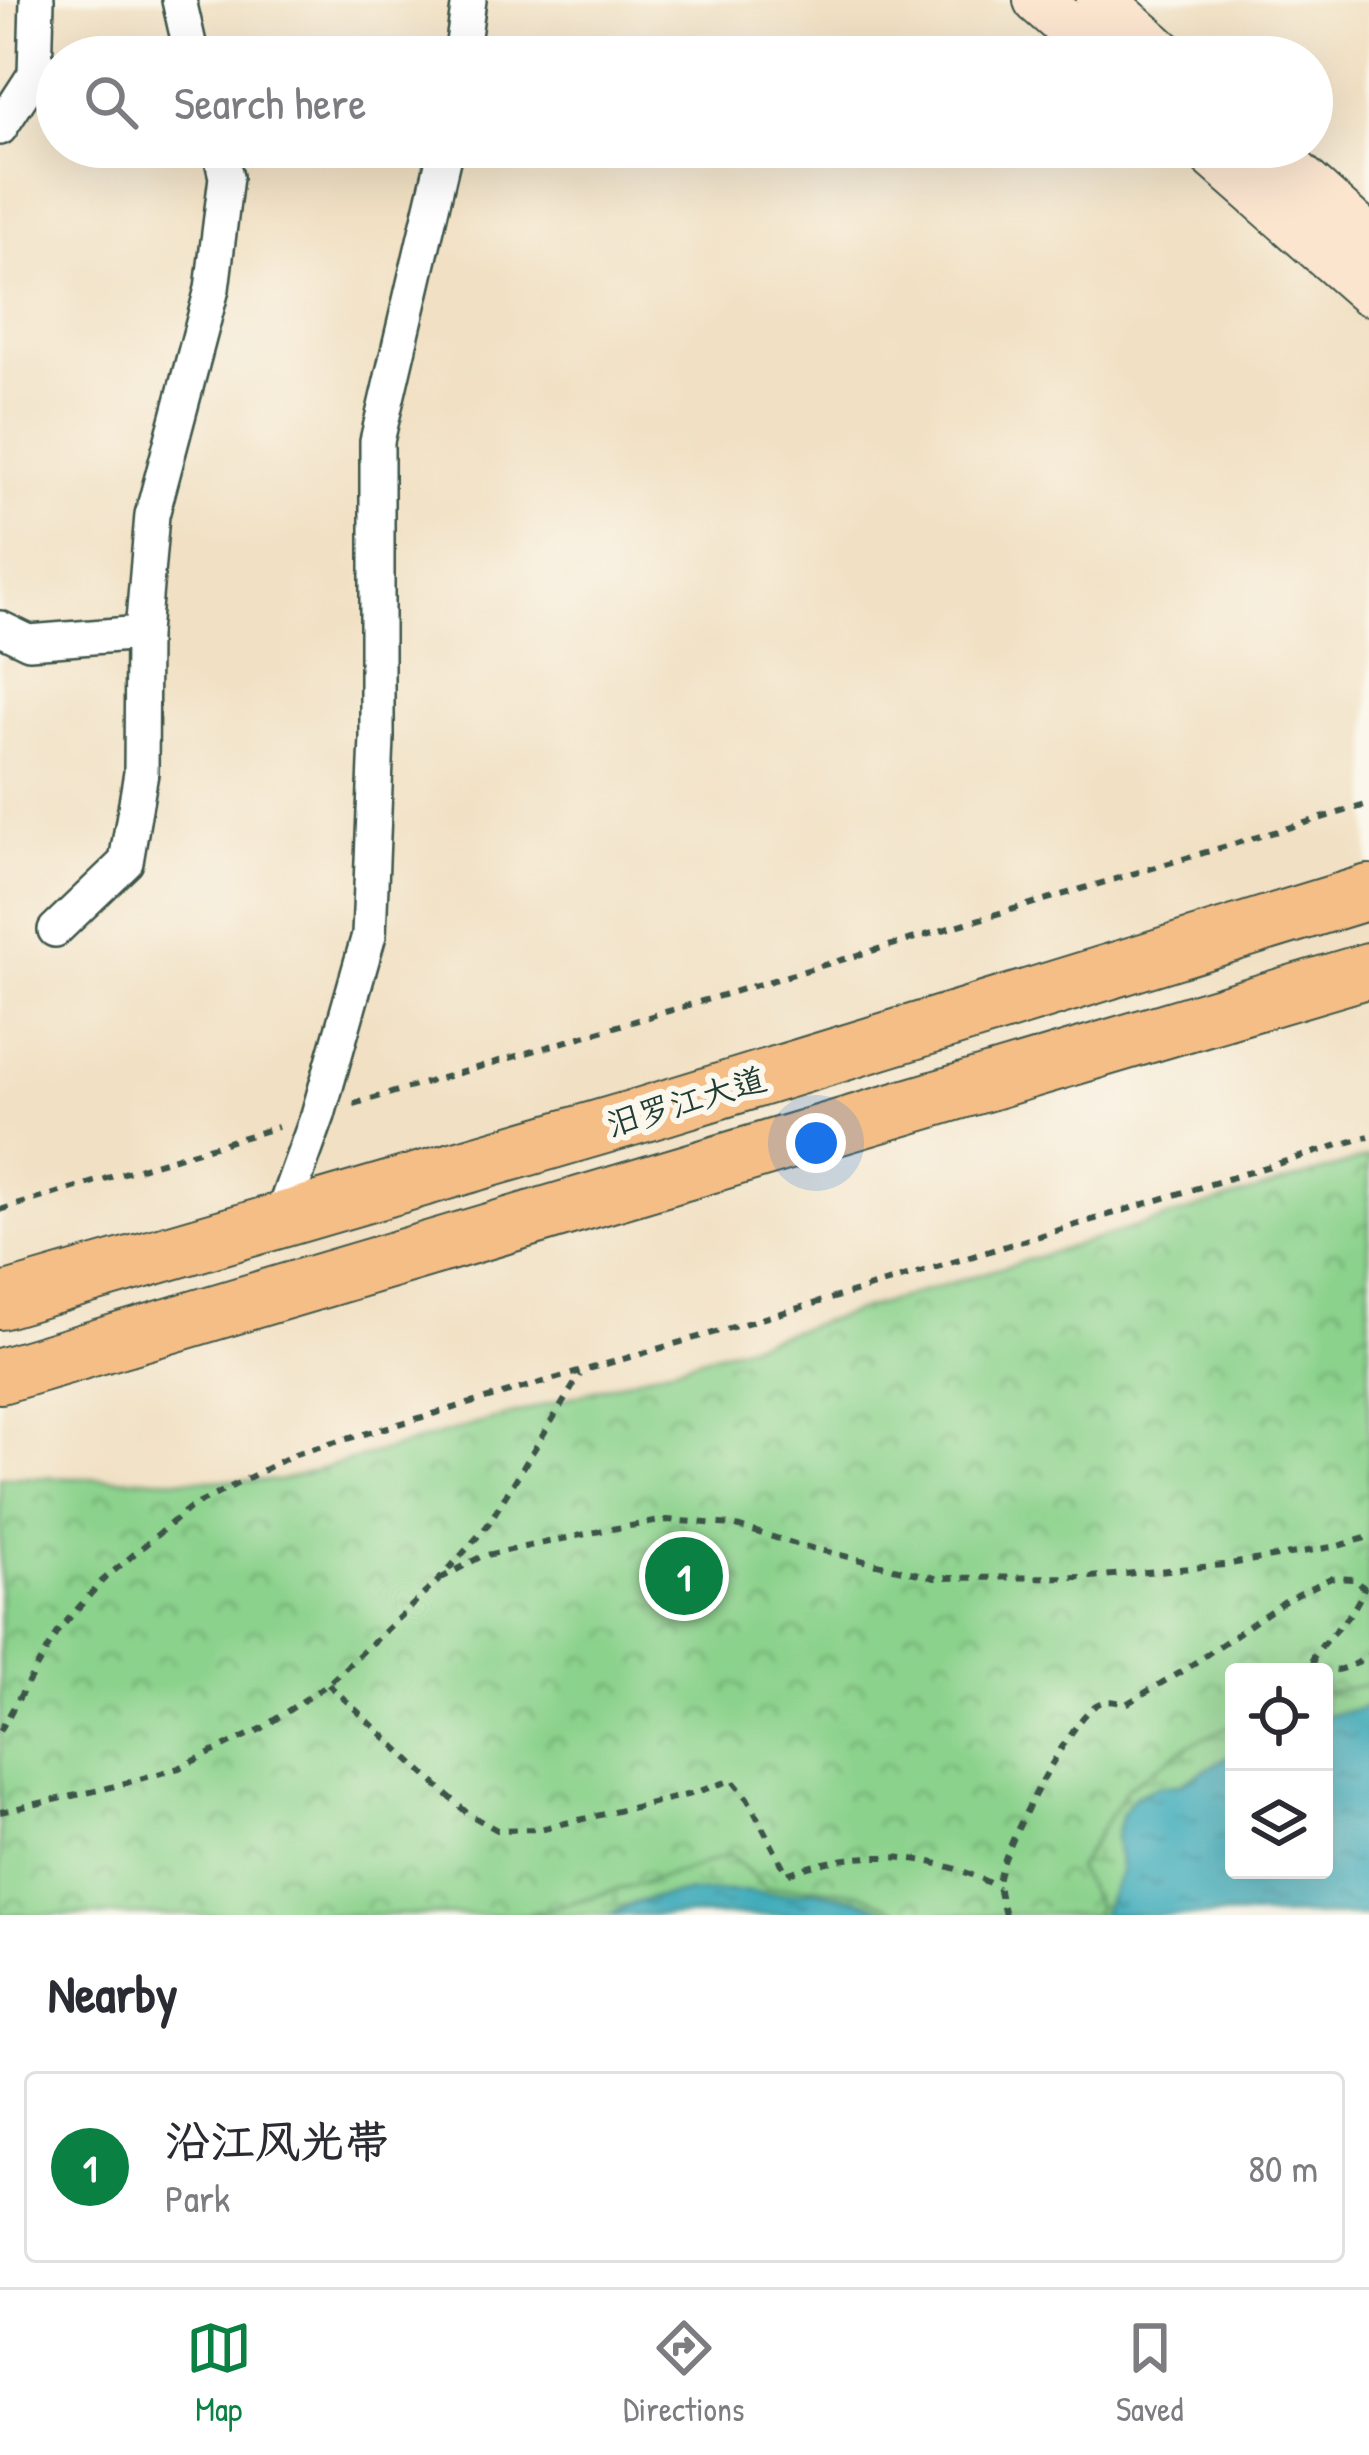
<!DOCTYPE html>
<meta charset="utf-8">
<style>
body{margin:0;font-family:"Patrick Hand","LXGW WenKai TC",sans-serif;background:#f7f7f7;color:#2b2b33}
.controls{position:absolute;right:36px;bottom:36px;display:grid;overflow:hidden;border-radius:12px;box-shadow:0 12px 48px #0002}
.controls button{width:108px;height:108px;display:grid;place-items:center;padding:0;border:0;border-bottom:3px solid #e1e1e2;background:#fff;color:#2b2b33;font:60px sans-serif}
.you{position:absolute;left:816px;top:1143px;width:42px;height:42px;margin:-30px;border:9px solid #fff;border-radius:50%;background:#1a73e8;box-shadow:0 0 0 18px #1a73e833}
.badge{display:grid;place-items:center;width:78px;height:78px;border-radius:50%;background:#0b8043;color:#fff;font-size:39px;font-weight:700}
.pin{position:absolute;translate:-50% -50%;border:6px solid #fff;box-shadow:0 3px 12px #0006}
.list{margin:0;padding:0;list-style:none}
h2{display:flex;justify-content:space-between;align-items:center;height:156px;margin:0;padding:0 48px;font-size:51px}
h2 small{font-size:39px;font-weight:400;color:#7c7c81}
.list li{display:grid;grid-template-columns:78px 1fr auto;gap:36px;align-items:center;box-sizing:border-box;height:192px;margin:0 24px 24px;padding:0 24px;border:3px solid #e1e1e2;border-radius:12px}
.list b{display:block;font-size:45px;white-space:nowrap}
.list p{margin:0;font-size:39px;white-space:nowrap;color:#7c7c81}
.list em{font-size:39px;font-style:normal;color:#7c7c81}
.icon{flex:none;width:66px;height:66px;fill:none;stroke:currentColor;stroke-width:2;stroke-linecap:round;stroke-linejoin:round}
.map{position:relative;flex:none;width:1369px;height:1915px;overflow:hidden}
.search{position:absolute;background:#fff;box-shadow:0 12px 48px #0002;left:36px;right:36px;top:36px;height:132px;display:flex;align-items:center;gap:30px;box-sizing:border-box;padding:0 42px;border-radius:66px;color:#7c7c81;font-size:45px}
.sheet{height:372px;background:#fff}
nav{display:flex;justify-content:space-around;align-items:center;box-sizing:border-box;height:168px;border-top:3px solid #e1e1e2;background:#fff;font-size:33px;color:#7c7c81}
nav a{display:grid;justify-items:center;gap:6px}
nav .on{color:#0b8043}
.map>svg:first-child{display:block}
.wetland{fill:url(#wetland-marsh);stroke:#558860;stroke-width:3}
.park{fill:url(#park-crowns);stroke:#558860;stroke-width:3}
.water{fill:url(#water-ripples);stroke:#2e7477;stroke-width:3}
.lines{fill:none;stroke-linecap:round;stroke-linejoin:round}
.minor-casing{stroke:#3e5549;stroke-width:38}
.secondary-casing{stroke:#3e5549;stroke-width:52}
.primary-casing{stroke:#3e5549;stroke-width:58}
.path{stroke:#3e5549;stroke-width:6;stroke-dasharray:9 9;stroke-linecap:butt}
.minor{stroke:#fff;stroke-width:33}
.secondary{stroke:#fbe5cf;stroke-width:48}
.primary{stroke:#f6be87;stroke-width:54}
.labels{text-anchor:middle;stroke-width:12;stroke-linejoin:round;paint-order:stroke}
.street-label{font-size:33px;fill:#1f3d34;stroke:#fbf7ec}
</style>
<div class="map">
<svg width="1369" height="1915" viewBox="0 0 1369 1915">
<defs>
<pattern id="wetland-marsh" width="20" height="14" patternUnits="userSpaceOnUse" patternTransform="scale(3)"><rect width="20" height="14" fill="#8bd28c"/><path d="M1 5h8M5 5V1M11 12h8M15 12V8" fill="none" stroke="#71ac73"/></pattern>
<pattern id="park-crowns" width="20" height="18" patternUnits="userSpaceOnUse" patternTransform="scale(3)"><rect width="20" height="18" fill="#8bd28c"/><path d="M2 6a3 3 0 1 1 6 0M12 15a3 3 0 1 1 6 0" fill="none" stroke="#71ac73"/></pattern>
<pattern id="water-ripples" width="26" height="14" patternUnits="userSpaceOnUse" patternTransform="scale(3)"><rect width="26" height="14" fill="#3cabba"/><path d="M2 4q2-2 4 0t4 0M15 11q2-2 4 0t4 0" fill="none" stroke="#328c98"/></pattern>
</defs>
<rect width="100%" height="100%" fill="#fbf7ec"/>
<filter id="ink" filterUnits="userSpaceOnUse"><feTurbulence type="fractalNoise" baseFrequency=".00833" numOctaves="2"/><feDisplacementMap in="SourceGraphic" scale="24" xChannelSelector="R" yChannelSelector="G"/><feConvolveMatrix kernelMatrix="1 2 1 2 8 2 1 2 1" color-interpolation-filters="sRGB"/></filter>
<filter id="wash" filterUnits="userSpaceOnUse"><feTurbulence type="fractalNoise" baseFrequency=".004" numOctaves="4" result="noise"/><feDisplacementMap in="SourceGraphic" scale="48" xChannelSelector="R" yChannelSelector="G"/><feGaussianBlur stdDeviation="2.7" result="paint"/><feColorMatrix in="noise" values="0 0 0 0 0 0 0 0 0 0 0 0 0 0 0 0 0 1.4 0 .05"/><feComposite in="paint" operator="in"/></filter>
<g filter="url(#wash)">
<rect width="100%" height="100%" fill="#f1e0c3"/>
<g class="wetland">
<path d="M1369,1684V1707L1324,1716V1693Z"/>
<path d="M1234,1724V1753L1181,1784L1158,1786L1116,1837L1121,1871L1102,1915H1093L1097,1908L1077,1868L1128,1787L1189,1745Z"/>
<path d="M730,1854L766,1888L815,1887L863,1894L906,1915H896L863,1901L813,1890L787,1896L732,1891L651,1898L625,1906L608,1915H526L680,1872Z"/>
</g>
<path class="park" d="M1369,1157V1684L1324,1693V1672H1234V1724L1189,1745L1128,1787L1077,1868L1098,1908L1093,1915H906L863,1894L815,1887L766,1888L730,1854L680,1872L526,1915H0V1477L279,1481L589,1392Z"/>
<g class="water">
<path d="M1369,1707V1915H1102L1121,1871L1116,1837L1122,1813L1135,1796L1158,1786L1181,1784L1234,1753V1870H1324V1716Z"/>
<path d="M813,1890L863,1901L896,1915H608C644,1895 687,1891 728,1891C761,1891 778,1898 813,1890Z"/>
</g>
</g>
<g filter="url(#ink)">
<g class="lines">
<defs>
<g id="minor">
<path d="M179,0L192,57"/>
<path d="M461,57L469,0"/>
<path d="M0,128L35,74L37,0"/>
<path d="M0,628L29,642L142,633"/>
<path d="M55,930L126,862L141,773L142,633L152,515L212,289L226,177L219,147"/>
<path d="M280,1220L318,1115L369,935L377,738V441L446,147"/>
</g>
<g id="secondary">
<path d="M1038,0L1103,57"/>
<path d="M1101,0L1165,57"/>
<path d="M1205,147L1369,291"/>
<path d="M1265,147L1369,240"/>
</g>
<g id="primary">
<path d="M0,1302L642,1115L1369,892"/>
<path d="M0,1376L1369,970"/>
</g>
</defs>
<use href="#minor" class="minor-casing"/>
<use href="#secondary" class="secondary-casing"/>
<use href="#primary" class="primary-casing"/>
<g class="path">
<path d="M354,1104L1369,804"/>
<path d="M0,1210L278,1127"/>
<path d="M440,1579L482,1556L605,1530L667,1520L733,1525L799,1545L935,1578L1091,1577L1224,1565L1338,1546L1369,1537"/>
<path d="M328,1684L467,1813L497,1830L540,1829L691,1794L732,1780L747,1798L787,1874C854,1848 936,1851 998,1888"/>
<path d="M0,1731L57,1632L102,1581L188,1509L295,1454L861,1290L1369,1136"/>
<path d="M0,1812L104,1789L179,1768L261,1729L328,1684L440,1579L487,1526L580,1375"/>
<path d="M1005,1915C1002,1902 997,1891 999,1878C1005,1846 1071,1717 1098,1704C1107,1699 1117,1702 1126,1704L1187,1668L1285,1601L1331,1578L1355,1579L1364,1588C1353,1619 1330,1631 1313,1658L1316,1671C1336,1673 1352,1667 1369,1655"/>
</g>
<use href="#minor" class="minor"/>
<use href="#secondary" class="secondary"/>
<use href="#primary" class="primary"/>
</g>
</g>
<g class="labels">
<g class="street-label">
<text transform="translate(686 1101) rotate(-17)" y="12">汨罗江大道</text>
</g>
</g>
</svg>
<div class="controls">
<button><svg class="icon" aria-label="locate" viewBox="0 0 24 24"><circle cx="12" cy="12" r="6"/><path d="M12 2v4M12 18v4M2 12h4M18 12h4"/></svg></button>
<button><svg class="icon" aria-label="layers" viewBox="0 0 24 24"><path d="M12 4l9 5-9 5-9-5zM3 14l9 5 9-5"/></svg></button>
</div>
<div class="you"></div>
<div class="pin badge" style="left:684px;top:1576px">1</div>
<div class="search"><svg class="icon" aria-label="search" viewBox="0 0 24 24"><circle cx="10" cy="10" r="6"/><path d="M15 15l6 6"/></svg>Search here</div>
</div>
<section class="sheet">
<h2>Nearby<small></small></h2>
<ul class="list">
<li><span class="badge">1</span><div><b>沿江风光带</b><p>Park</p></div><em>80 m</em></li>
</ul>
</section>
<nav>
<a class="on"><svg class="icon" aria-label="map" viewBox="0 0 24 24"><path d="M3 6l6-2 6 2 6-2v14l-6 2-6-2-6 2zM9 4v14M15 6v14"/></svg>Map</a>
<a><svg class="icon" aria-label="directions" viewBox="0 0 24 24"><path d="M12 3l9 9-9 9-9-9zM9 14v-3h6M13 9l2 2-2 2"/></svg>Directions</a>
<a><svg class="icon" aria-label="saved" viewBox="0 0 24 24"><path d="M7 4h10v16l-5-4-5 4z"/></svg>Saved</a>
</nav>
